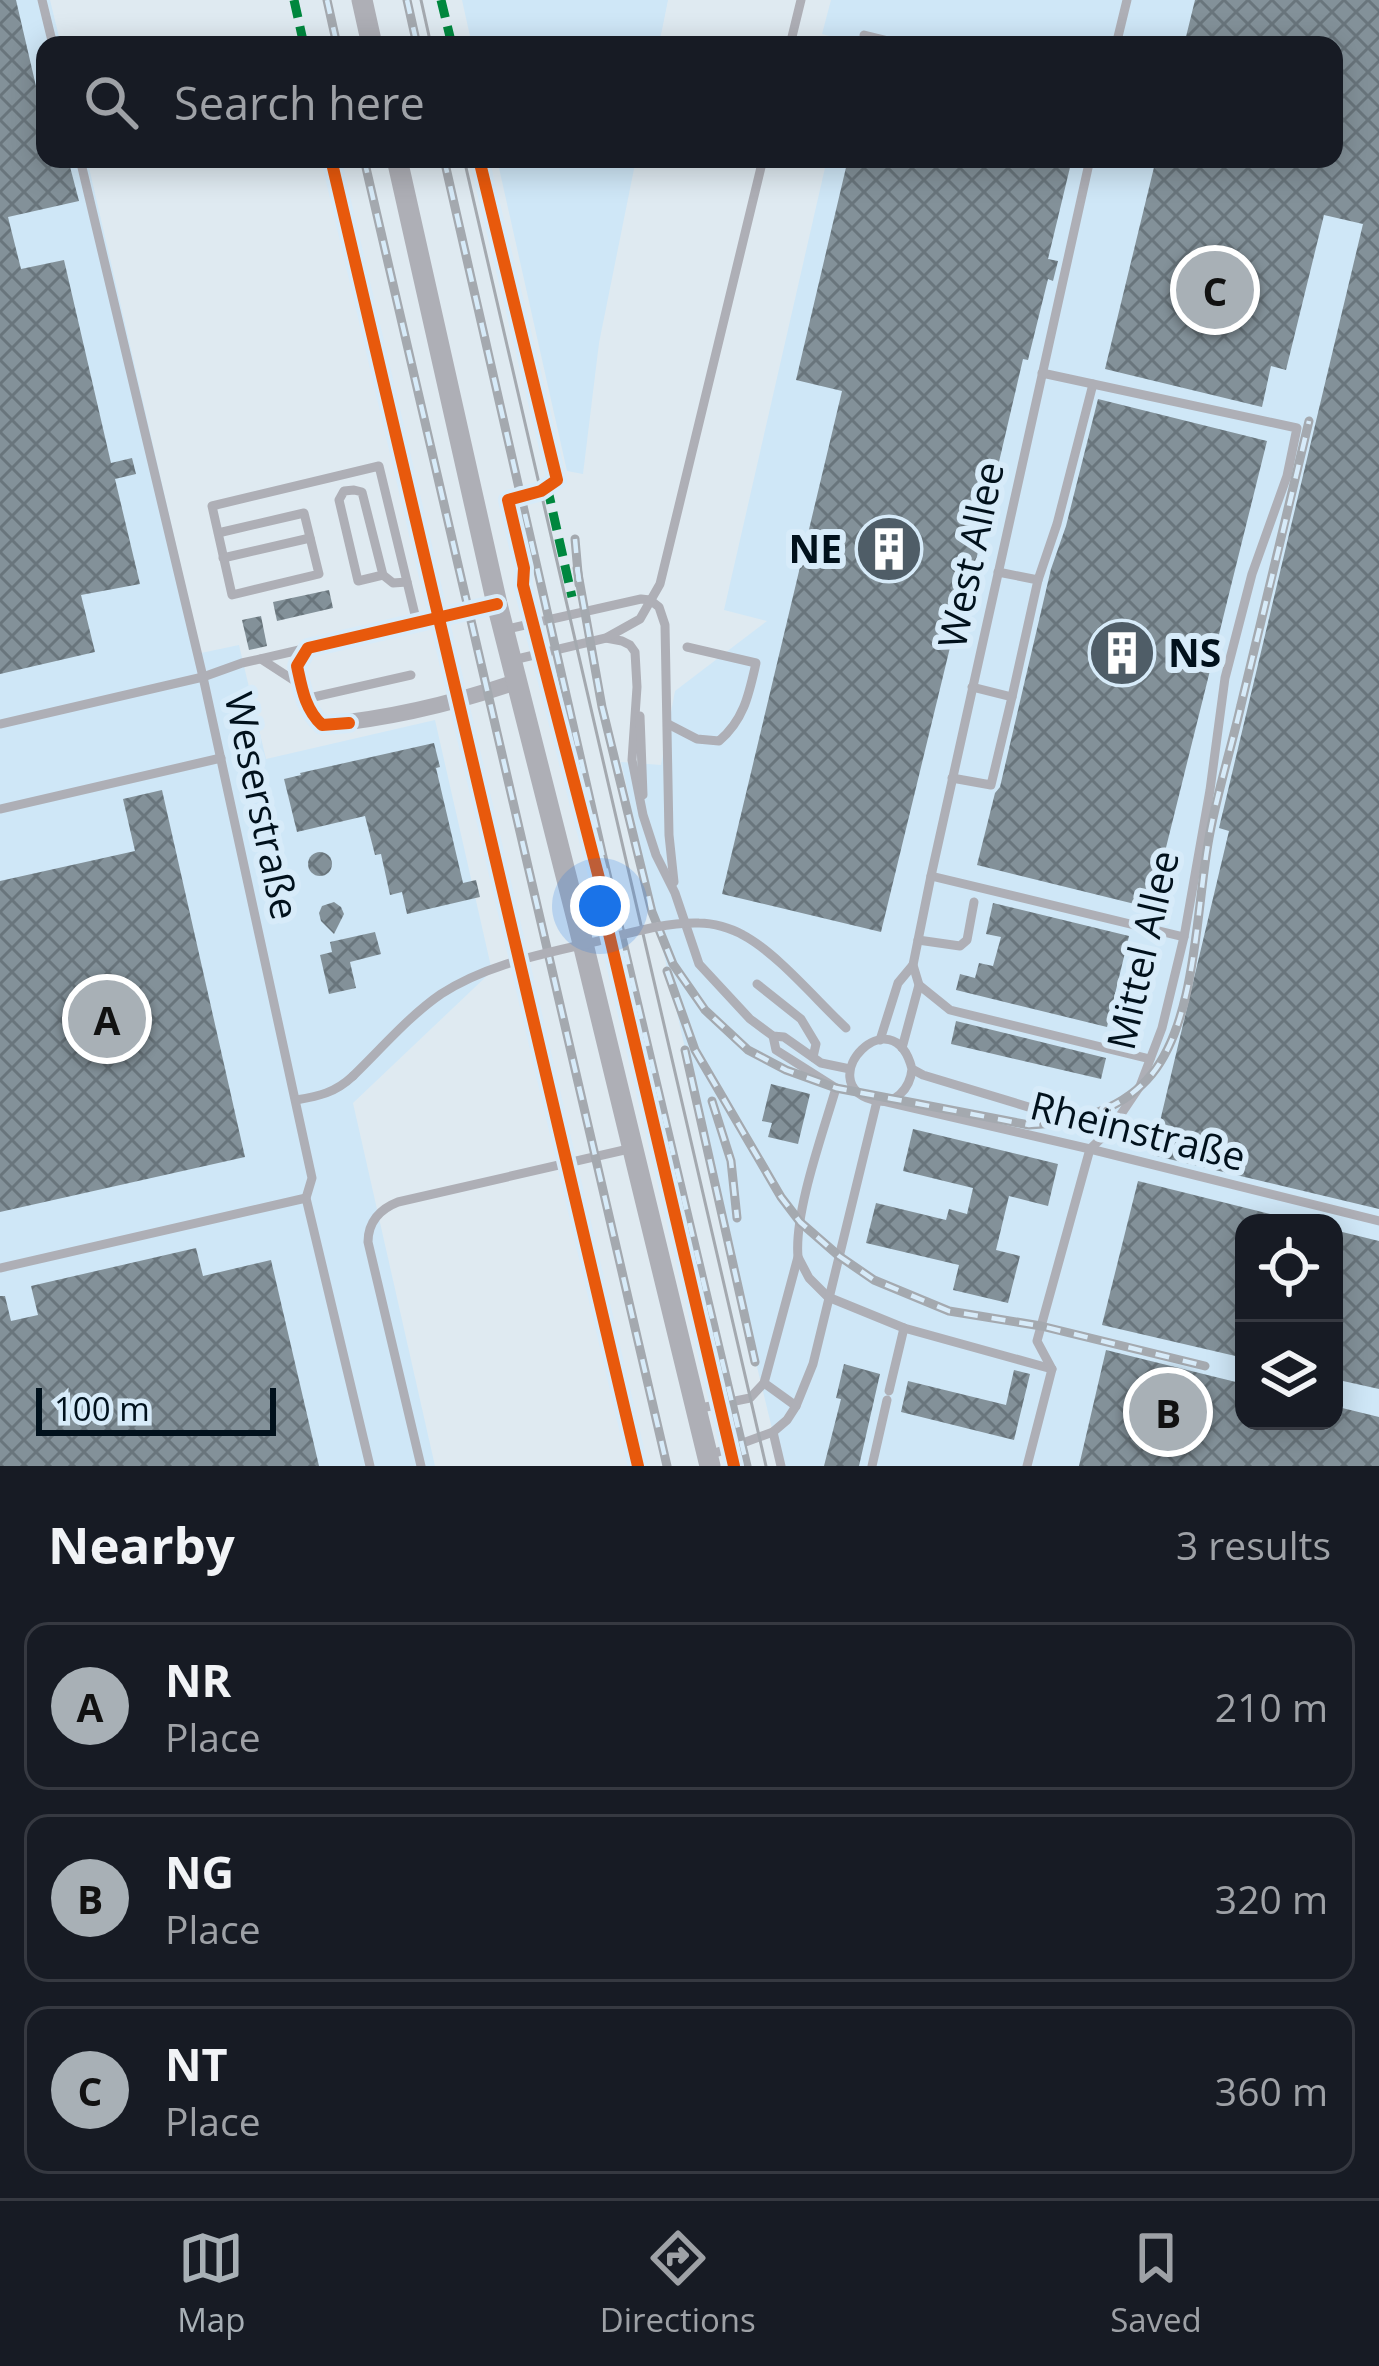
<!DOCTYPE html>
<meta charset="utf-8">
<style>
body{margin:0;font-family:"Open Sans",sans-serif;background:#242831;color:#f1f3f6}
.controls{position:absolute;right:36px;bottom:36px;display:grid;overflow:hidden;border-radius:24px;box-shadow:0 6px 30px #0003}
.controls button{width:108px;height:108px;display:grid;place-items:center;padding:0;border:0;border-bottom:3px solid #363941;background:#171b24;color:#f1f3f6;font:60px sans-serif}
.scale{position:absolute;left:36px;bottom:30px;width:240px;box-sizing:border-box;padding-left:12px;border:6px solid #01111c;border-top:0;font-size:33px;line-height:42px;white-space:nowrap;color:#01111c;-webkit-text-stroke:9px #d7ebf9;paint-order:stroke}
.you{position:absolute;left:600px;top:906px;width:42px;height:42px;margin:-30px;border:9px solid #fff;border-radius:50%;background:#1a73e8;box-shadow:0 0 0 18px #1a73e833}
.badge{display:grid;place-items:center;width:78px;height:78px;border-radius:50%;background:#a8b0b6;color:#111;font-size:39px;font-weight:700}
.pin{position:absolute;translate:-50% -50%;border:6px solid #fff;box-shadow:0 3px 12px #0006}
.list{margin:0;padding:0;list-style:none}
h2{display:flex;justify-content:space-between;align-items:center;height:156px;margin:0;padding:0 48px;font-size:51px}
h2 small{font-size:39px;font-weight:400;color:#9ea1a6}
.list li{display:grid;grid-template-columns:78px 1fr auto;gap:36px;align-items:center;box-sizing:border-box;height:168px;margin:0 24px 24px;padding:0 24px;border:3px solid #363941;border-radius:24px}
.list b{display:block;font-size:45px;white-space:nowrap}
.list p{margin:0;font-size:39px;white-space:nowrap;color:#9ea1a6}
.list em{font-size:39px;font-style:normal;color:#9ea1a6}
.icon{flex:none;width:66px;height:66px;fill:none;stroke:currentColor;stroke-width:2;stroke-linecap:round;stroke-linejoin:round}
.map{position:relative;flex:none;width:1379px;height:1466px;overflow:hidden}
.search{position:absolute;background:#171b24;box-shadow:0 6px 30px #0003;left:36px;right:36px;top:36px;height:132px;display:flex;align-items:center;gap:30px;box-sizing:border-box;padding:0 42px;border-radius:24px;color:#9ea1a6;font-size:45px}
.sheet{height:732px;background:#171b24}
nav{display:flex;justify-content:space-around;align-items:center;box-sizing:border-box;height:168px;border-top:3px solid #363941;background:#171b24;font-size:33px;color:#9ea1a6}
nav a{display:grid;justify-items:center;gap:6px}
nav .on{color:#a8b0b6}
.map>svg:first-child{display:block}
.built{fill:#cfe7f7;fill-rule:evenodd}
.building{fill:url(#building-cross-hatch)}
.lines{fill:none;stroke-linecap:round;stroke-linejoin:round}
.service{stroke:#aeafb6;stroke-width:9}
.minor{stroke:#aeafb6;stroke-width:16}
.tertiary{stroke:#aeafb6;stroke-width:21}
.tram{stroke:#a4a9af;stroke-width:3}
.rail-casing{stroke:#a4a9af;stroke-width:9}
.rail{stroke:#d7ebf9;stroke-width:4.5;stroke-dasharray:14;stroke-linecap:butt}
.service-bridge{stroke:#aeafb6;stroke-width:9}
.quiet{stroke:#00873e;stroke-width:9;stroke-dasharray:18 9;stroke-linecap:butt}
.cycleway-casing{stroke:#d7ebf9;stroke-width:20}
.cycleway{stroke:#e8590c;stroke-width:12}
.labels{text-anchor:middle;stroke-width:12;stroke-linejoin:round;paint-order:stroke}
.poi-label{font-size:39px;font-weight:bold;fill:#01111c;stroke:#d7ebf9;text-anchor:end}
.street-label{font-size:39px;fill:#01111c;stroke:#d7ebf9}
</style>
<div class="map">
<svg width="1379" height="1466" viewBox="0 0 1379 1466">
<defs>
<pattern id="building-cross-hatch" width="8" height="8" patternUnits="userSpaceOnUse" patternTransform="scale(3)"><rect width="8" height="8" fill="#839199"/><path d="M0 0l8 8M0 8l8-8" fill="none" stroke="#69757c"/></pattern>
</defs>
<rect width="100%" height="100%" fill="#dfeaf1"/>
<g class="built">
<path d="M0,0H50L61,45H45V159H87L201,653L239,645L266,759L435,720L492,971L353,1103L435,1466H0Z"/>
<path d="M462,0H668L659,45H472Z"/>
<path d="M831,0H1379V1466H781L745,1317L621,762L661,765L675,691L767,621L724,610L827,159H1334V45H853V42L822,34ZM1244,1223H1334V1421H1244Z"/>
<path d="M497,159H636L599,343L583,474L567,471Z"/>
</g>
<g class="building">
<path d="M0,0H16L45,125V159H68L79,201L8,217L21,269L64,260L111,463L132,458L136,474L115,479L140,584L81,595L95,652L0,674Z"/>
<path d="M1195,0H1379V1209L1152,1155L1229,831L1219,828L1363,224L1324,215L1286,370L1271,366L1262,407L1105,369L1156,159H1334V120L1339,97L1334,96V45H1184Z"/>
<path d="M848,159H1072L1048,259L1058,261L1053,281L1048,279L1028,360L1023,359L967,599L962,598L881,932L722,894L842,391L796,380Z"/>
<path d="M1098,399L1267,441L1151,908L977,865L995,793L1000,787L1051,569L1066,526Z"/>
<path d="M329,590L333,608L277,621L273,602Z"/>
<path d="M261,616L267,646L249,650L242,620Z"/>
<path d="M434,743L440,767L436,768L463,883L476,880L480,897L407,914L402,892L390,895L381,854L375,855L365,816L297,832L284,779L301,775L300,773Z"/>
<path d="M162,790L245,1157L0,1212V881L135,851L123,799Z"/>
<circle cx="320" cy="864" r="12"/>
<path d="M334,902L341,907L344,914L334,934L321,921L319,913L322,906Z"/>
<path d="M993,903L1129,936L1107,1027L956,990L960,974L975,978L979,963L993,966L1001,937L986,934Z"/>
<path d="M375,932L381,954L350,962L356,988L329,994L320,955L332,952L330,942Z"/>
<path d="M956,1021L1106,1058L1101,1079L951,1044Z"/>
<path d="M771,1084L810,1094L798,1144L768,1137L772,1123L762,1121Z"/>
<path d="M913,1129L1058,1164L1048,1206L1009,1196L996,1250L1020,1256L1008,1303L953,1290L959,1265L866,1243L876,1203L946,1220L949,1209L967,1214L973,1188L903,1171Z"/>
<path d="M1138,1181L1286,1218V1223H1244V1358L1102,1325Z"/>
<path d="M1334,1230L1379,1241V1389L1334,1379Z"/>
<path d="M196,1248L203,1276L271,1260L319,1466H0V1296H5L11,1321L38,1315L31,1286Z"/>
<path d="M1106,1350L1244,1384V1421H1334V1406L1379,1417V1466H1079Z"/>
<path d="M844,1364L880,1374L859,1466H824L841,1399L836,1398Z"/>
<path d="M1014,1370L1030,1374L1014,1440L901,1412L908,1381L1006,1405Z"/>
</g>
<g class="lines">
<g class="service">
<path d="M42,0L53,45"/>
<path d="M864,35L905,45"/>
<path d="M790,45L801,0"/>
<path d="M1116,45L1127,0"/>
<path d="M80,159L203,677L312,1178L306,1198L370,1466"/>
<path d="M218,533L304,513L319,574L232,595L212,506L379,466L417,623"/>
<path d="M223,558L310,538"/>
<path d="M998,572L1038,580L1012,697"/>
<path d="M383,575L362,492L354,490L344,491L339,500L358,581L383,575L393,583L407,582"/>
<path d="M1038,580L1057,524L1093,384"/>
<path d="M650,600L659,607L665,625L669,835L674,882"/>
<path d="M503,630L641,599L650,600"/>
<path d="M606,638L622,641L630,645L635,652L637,687L632,760L643,815L656,855L675,893L699,964L750,1019L773,1036L784,1037L821,1063L850,1069"/>
<path d="M261,659L301,685"/>
<path d="M513,660L606,638L640,619L660,584L763,159"/>
<path d="M305,699L411,675"/>
<path d="M640,716L643,795"/>
<path d="M0,724L203,677L242,663L308,648"/>
<path d="M668,724L697,739L719,741C744,720 749,694 756,663L687,647"/>
<path d="M952,778L991,785L1012,697L972,687"/>
<path d="M0,809L221,758"/>
<path d="M931,876L1184,937"/>
<path d="M918,940L960,946L967,940L974,902"/>
<path d="M757,984L801,1019L816,1044L813,1057"/>
<path d="M919,985L950,1010L1150,1059"/>
<path d="M773,1036L776,1050L836,1088"/>
<path d="M880,1040L898,983L913,965"/>
<path d="M902,1048L919,985L913,965L931,876L1090,159"/>
<path d="M912,1069C910,1089 895,1106 873,1100C810,1082 893,994 912,1069L923,1075L1088,1125L1111,1129"/>
<path d="M296,1100C319,1096 335,1093 353,1076"/>
<path d="M883,1101L1090,1149L1379,1221"/>
<path d="M798,1257L809,1278L828,1297L904,1328L1052,1369"/>
<path d="M0,1268L306,1198"/>
<path d="M764,1383L796,1406"/>
<path d="M889,1391L904,1328"/>
<path d="M696,1409L750,1398L764,1383L798,1257C794,1212 823,1133 836,1088"/>
<path d="M773,1432L781,1466"/>
<path d="M707,1456L773,1432L787,1420L796,1406L813,1364L877,1101"/>
<path d="M421,1466L368,1242C368,1222 380,1209 398,1202L633,1148"/>
<path d="M872,1466L887,1400"/>
<path d="M1027,1466L1052,1369L1037,1341L1090,1149L1111,1129L1140,1086L1162,1028L1184,937L1210,790L1225,678L1252,574L1287,476L1297,428L1042,373"/>
</g>
<path class="minor" d="M497,604L308,648L297,666C302,689 305,709 322,725C387,719 455,703 516,682"/>
<g class="tertiary">
<path d="M362,0L372,45"/>
<path d="M397,159L497,604L577,919L710,1466"/>
</g>
<g class="tram">
<path d="M421,0L431,45"/>
<path d="M464,159L766,1466"/>
</g>
<defs>
<g id="rail">
<path d="M327,0L337,45"/>
<path d="M407,0L417,45"/>
<path d="M364,159L667,1466"/>
<path d="M444,159L606,870L747,1466"/>
<path d="M575,539L579,584"/>
<path d="M577,568L602,707L652,912L673,964L705,1010L748,1050L786,1070L836,1088L1029,1125C1074,1123 1122,1111 1152,1074C1197,1018 1196,908 1209,838C1217,793 1231,749 1241,705C1264,610 1287,515 1309,421"/>
<path d="M667,971L695,1050L781,1197L800,1222L839,1256L874,1280L949,1311L1041,1326L1205,1366"/>
<path d="M685,1050L755,1362"/>
<path d="M712,1101L731,1161L737,1218"/>
</g>
</defs>
<use href="#rail" class="rail-casing"/>
<use href="#rail" class="rail"/>
<path class="service-bridge" d="M353,1076C381,1049 409,1016 441,994C489,963 544,954 598,941C630,933 665,922 699,923C713,923 731,928 743,935C777,953 817,1001 846,1028"/>
<g class="quiet">
<path d="M294,0L304,45"/>
<path d="M441,0L452,45"/>
<path d="M547,486L572,597"/>
</g>
<defs>
<g id="cycleway">
<path d="M331,159L638,1466"/>
<path d="M479,159L557,480L541,491L508,500L524,568L523,585L600,882L606,921L734,1466"/>
<path d="M349,723L322,725C305,709 302,689 297,666L308,648L497,604"/>
</g>
</defs>
<use href="#cycleway" class="cycleway-casing"/>
<use href="#cycleway" class="cycleway"/>
</g>
<defs>
<symbol id="building-disc" viewBox="-11 -11 22 22"><circle r="9.5" fill="#4f5d67" stroke="#d7ebf9"/><path d="M-4-6H4V6H1V3H-1V6H-4ZM-2.5-4.3h1.7v1.8h-1.7ZM.8-4.3h1.7v1.8H.8ZM-2.5-1h1.7V.8h-1.7ZM.8-1h1.7V.8H.8Z" fill="#fff"/></symbol>
</defs>
<g fill-rule="evenodd">
<use href="#building-disc" x="851" y="511" width="76" height="76"/>
<use href="#building-disc" x="1084" y="615" width="76" height="76"/>
</g>
<g class="labels">
<g class="poi-label">
<text x="842" y="563">NE</text>
<text x="1168" y="667" text-anchor="start">NS</text>
</g>
<g class="street-label">
<text transform="translate(971 555) rotate(-78)" y="14">West Allee</text>
<text transform="translate(262 806) rotate(78)" y="14">Weserstraße</text>
<text transform="translate(1143 950) rotate(-77)" y="14">Mittel Allee</text>
<text transform="translate(1138 1131) rotate(14)" y="14">Rheinstraße</text>
</g>
</g>
</svg>
<div class="controls">
<button><svg class="icon" aria-label="locate" viewBox="0 0 24 24"><circle cx="12" cy="12" r="6"/><path d="M12 2v4M12 18v4M2 12h4M18 12h4"/></svg></button>
<button><svg class="icon" aria-label="layers" viewBox="0 0 24 24"><path d="M12 4l9 5-9 5-9-5zM3 14l9 5 9-5"/></svg></button>
</div>
<div class="scale">100 m</div>
<div class="you"></div>
<div class="pin badge" style="left:107px;top:1019px">A</div>
<div class="pin badge" style="left:1168px;top:1412px">B</div>
<div class="pin badge" style="left:1215px;top:290px">C</div>
<div class="search"><svg class="icon" aria-label="search" viewBox="0 0 24 24"><circle cx="10" cy="10" r="6"/><path d="M15 15l6 6"/></svg>Search here</div>
</div>
<section class="sheet">
<h2>Nearby<small>3 results</small></h2>
<ul class="list">
<li><span class="badge">A</span><div><b>NR</b><p>Place</p></div><em>210 m</em></li>
<li><span class="badge">B</span><div><b>NG</b><p>Place</p></div><em>320 m</em></li>
<li><span class="badge">C</span><div><b>NT</b><p>Place</p></div><em>360 m</em></li>
</ul>
</section>
<nav>
<a class="on"><svg class="icon" aria-label="map" viewBox="0 0 24 24"><path d="M3 6l6-2 6 2 6-2v14l-6 2-6-2-6 2zM9 4v14M15 6v14"/></svg>Map</a>
<a><svg class="icon" aria-label="directions" viewBox="0 0 24 24"><path d="M12 3l9 9-9 9-9-9zM9 14v-3h6M13 9l2 2-2 2"/></svg>Directions</a>
<a><svg class="icon" aria-label="saved" viewBox="0 0 24 24"><path d="M7 4h10v16l-5-4-5 4z"/></svg>Saved</a>
</nav>
